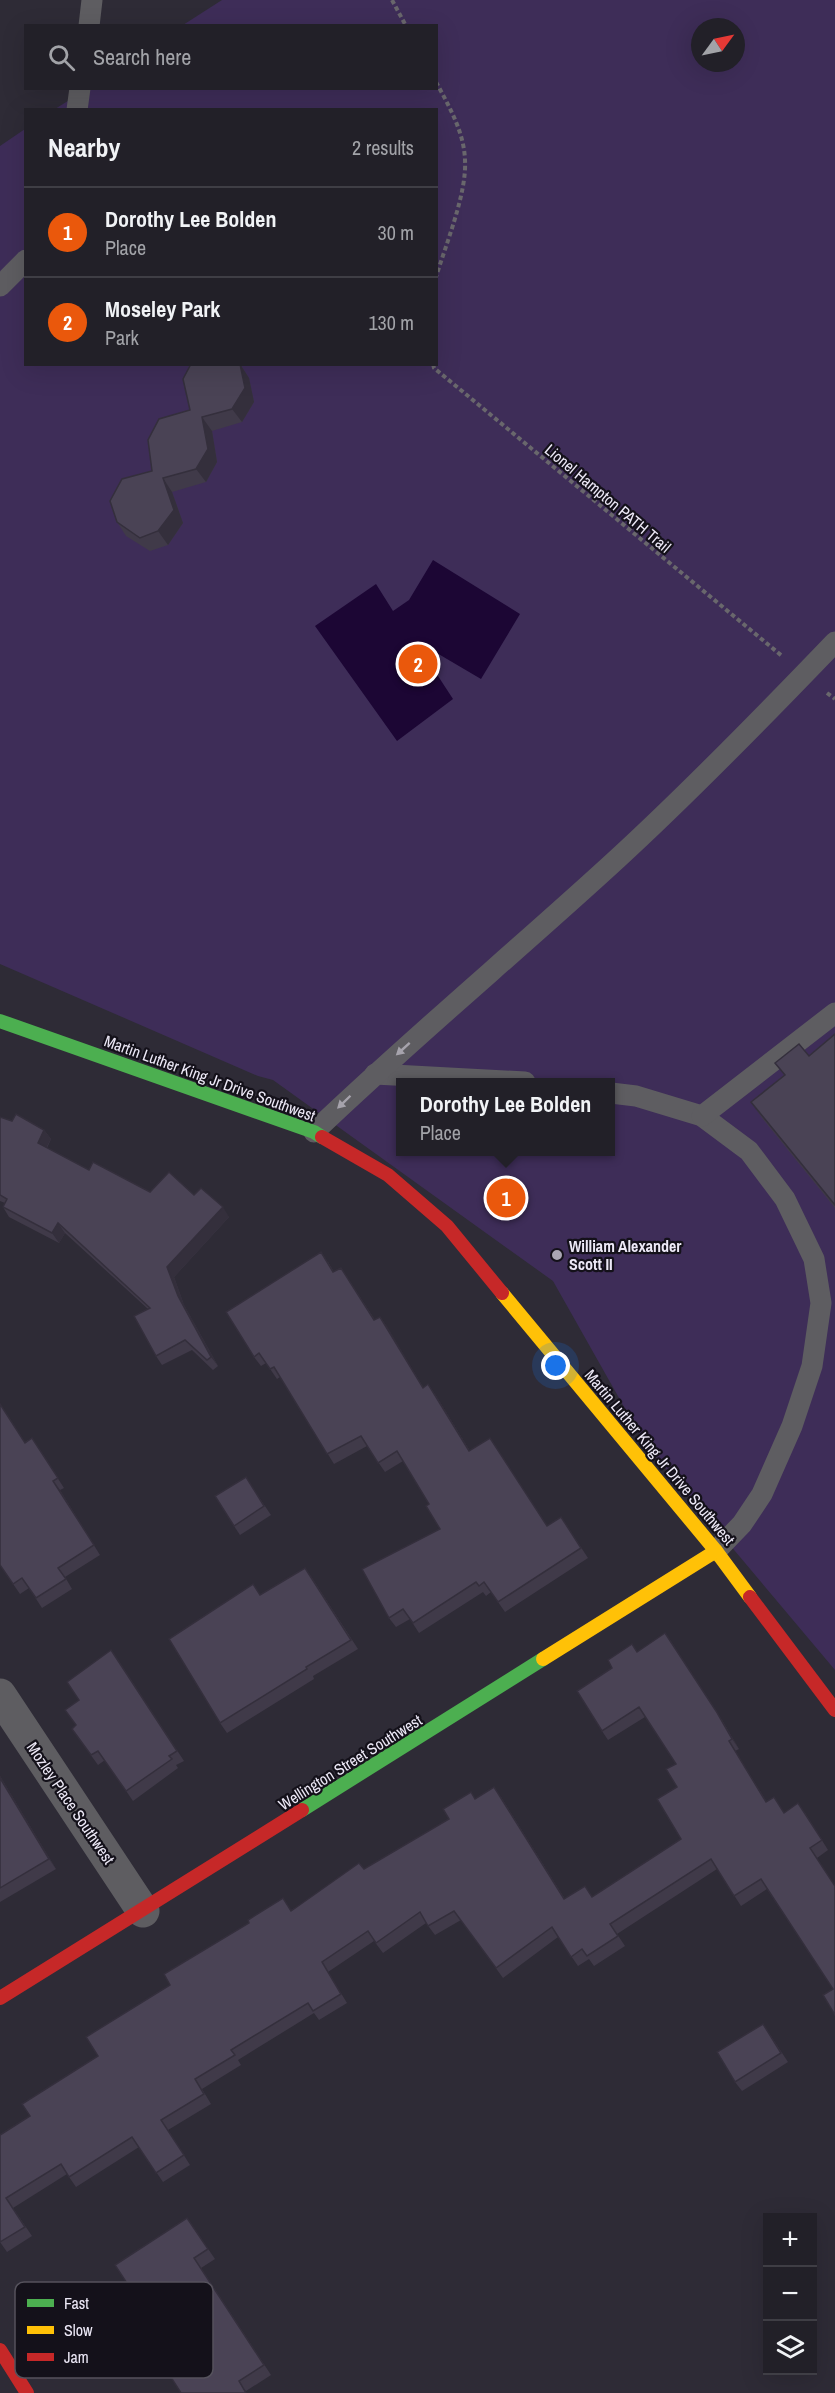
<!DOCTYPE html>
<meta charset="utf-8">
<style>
body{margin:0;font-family:"Archivo Narrow",sans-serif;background:#2a2830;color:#f1f3f6}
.controls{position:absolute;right:18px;bottom:18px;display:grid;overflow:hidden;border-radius:0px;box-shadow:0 6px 24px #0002}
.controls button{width:54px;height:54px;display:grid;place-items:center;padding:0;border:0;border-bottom:2px solid #3f3e45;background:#222028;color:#f1f3f6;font:30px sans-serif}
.compass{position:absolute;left:691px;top:18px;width:54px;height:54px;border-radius:50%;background:#222028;box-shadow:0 6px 24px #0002;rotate:57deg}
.you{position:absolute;left:556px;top:1366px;width:21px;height:21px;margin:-15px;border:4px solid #fff;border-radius:50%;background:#1a73e8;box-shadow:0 0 0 9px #1a73e833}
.badge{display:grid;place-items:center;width:39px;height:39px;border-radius:50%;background:#ea580c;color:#fff;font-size:20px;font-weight:700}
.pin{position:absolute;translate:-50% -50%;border:3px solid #fff;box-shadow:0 2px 6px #0006}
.popup{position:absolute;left:396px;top:1078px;width:219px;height:78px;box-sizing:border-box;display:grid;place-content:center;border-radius:0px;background:#222028;filter:drop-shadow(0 2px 4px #0005);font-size:20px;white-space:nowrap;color:#a2a3a8}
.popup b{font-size:22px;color:#f1f3f6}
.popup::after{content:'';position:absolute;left:50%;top:100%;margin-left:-12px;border:12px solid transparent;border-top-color:#222028}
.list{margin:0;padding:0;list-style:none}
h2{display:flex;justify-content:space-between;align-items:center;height:78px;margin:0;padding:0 24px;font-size:26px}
h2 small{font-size:20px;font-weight:400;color:#a2a3a8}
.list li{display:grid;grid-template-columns:39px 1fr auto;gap:18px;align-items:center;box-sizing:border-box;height:90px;padding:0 24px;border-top:2px solid #3f3e45}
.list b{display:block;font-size:22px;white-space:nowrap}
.list p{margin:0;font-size:20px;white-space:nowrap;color:#a2a3a8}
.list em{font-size:20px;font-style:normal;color:#a2a3a8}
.icon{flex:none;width:33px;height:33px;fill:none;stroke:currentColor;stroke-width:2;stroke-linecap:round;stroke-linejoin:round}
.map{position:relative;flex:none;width:835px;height:2393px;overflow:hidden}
.search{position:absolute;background:#222028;box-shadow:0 6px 24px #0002;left:24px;top:24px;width:414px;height:66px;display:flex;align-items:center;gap:15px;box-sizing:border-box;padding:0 21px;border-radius:0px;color:#a2a3a8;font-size:22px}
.panel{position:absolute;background:#222028;box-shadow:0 6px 24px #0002;left:24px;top:108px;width:414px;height:258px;border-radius:0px}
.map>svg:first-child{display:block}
.green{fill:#3e2d58;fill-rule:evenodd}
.water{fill:#1c0634}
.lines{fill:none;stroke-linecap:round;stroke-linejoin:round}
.path{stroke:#69676c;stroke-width:4;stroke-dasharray:4.5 3;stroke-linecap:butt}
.lane{stroke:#5e5d61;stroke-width:21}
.street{stroke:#5e5d61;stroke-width:33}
.fast{stroke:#4caf50;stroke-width:14}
.slow{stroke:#ffc107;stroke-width:14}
.jam{stroke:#c62828;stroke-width:14}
.wall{fill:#403a49}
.shaded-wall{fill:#342f3c}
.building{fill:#4a4355;stroke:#342f3c;stroke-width:1.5}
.oneway{fill:#a6a3ac}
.poi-dot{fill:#aaa6b3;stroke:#14111a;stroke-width:2}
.labels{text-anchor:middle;stroke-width:4.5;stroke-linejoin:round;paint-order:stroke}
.street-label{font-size:16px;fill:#ede9f7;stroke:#14111a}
.poi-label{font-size:16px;font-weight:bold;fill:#ede9f7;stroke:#14111a;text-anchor:start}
.key{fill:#14111a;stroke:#55525c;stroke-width:1.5}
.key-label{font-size:16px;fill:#ede9f7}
</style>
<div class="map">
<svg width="835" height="2393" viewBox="0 0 835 2393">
<rect width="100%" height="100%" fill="#2e2b36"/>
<path class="green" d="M222,0H835V1670L645,1444L553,1281L273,1080L258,1076L0,964V146L25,129L26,364H436V110L55,109L87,89L436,88V26L183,25ZM700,27H736V63H700ZM401,1082H611V1152H401Z"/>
<path class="water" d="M433,560L520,614L481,679L430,649L423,653L453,699L397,741L315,626L376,584L393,611L409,600Z"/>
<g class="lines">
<g class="path">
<path d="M392,0L406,26"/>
<path d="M436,82C449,106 464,132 465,160C467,193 446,244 436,277"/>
<path d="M433,364L434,368L462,391L782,656"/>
<path d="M827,693L835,699"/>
</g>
<g class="lane">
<path d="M89,26L92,0"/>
<path d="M77,110L80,88"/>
<path d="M0,286L26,260"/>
<path d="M375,1074L525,1082"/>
<path d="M611,1093L636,1096L702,1116L749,1151L785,1199L814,1259L821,1303L812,1366L792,1426L762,1494L742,1524L716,1551"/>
<path d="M702,1116L835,1013"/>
<path d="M314,1132C412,1038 517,951 617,859C692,790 764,716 835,642"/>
</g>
<path class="street" d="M0,1695L143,1911"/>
<g class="fast">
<path d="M0,1021L314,1132L322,1137"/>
<path d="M302,1810L543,1659"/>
</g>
<g class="slow">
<path d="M502,1293L716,1551L750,1597"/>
<path d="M543,1659L716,1551"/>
</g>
<g class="jam">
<path d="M322,1137L388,1175L447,1226L502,1293"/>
<path d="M750,1597L835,1710"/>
<path d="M0,1998L302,1810"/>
<path d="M0,2350L27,2393"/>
</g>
</g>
<g class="wall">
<path d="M240,364L249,378L254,402L242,422L212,431L217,462L206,482L172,492L183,523L168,545L150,551L126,536L117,522L152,471L190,410Z"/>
<path d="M835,1034V1208L762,1118L751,1102L784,1075L775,1063L809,1056Z"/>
<path d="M0,1117L44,1130L51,1139L47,1148L89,1170L150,1192L194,1195L229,1217L174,1277L184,1305L218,1366L213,1370L192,1350L162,1365L156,1356L148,1309L65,1233L59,1243L9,1217L3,1207L5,1203L0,1201Z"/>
<path d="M328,1262L334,1272L341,1268L375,1320L380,1317L423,1387L435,1394L470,1451L547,1526L561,1517L588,1558L505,1612L491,1592L486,1596L483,1592L419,1633L410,1619L396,1627L389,1618L440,1529L429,1504L403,1461L385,1472L367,1446L334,1464L280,1377L277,1379L266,1363L261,1366L254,1357Z"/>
<path d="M32,1438L64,1488L60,1490L100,1555L65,1577L72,1589L42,1608L29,1588L20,1594L0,1565L25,1442Z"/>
<path d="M252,1487L271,1515L240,1535L234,1526Z"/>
<path d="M312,1578L358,1649L313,1676L314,1679L227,1733L220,1723Z"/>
<path d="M637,1651L722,1720L739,1749L735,1751L766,1801L784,1812L805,1813L828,1850L817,1858L833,1989L767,1889L741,1906L717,1869L617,1934L625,1946L594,1966L589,1959L578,1966L558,1937L503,1978L461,1920L435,1935L426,1923L383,1953L374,1941L328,1972L347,2003L319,2020L314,2013L238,2060L241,2065L202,2089L211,2104L168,2130L190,2165L163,2182L139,2147L76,2187L67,2174L13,2208L32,2236L7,2252L0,2242V2135L30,2116L98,2056L291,1910L364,1869L449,1819L476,1799L501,1797L565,1899L593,1897L681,1839L676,1764L645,1717L608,1740L602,1731Z"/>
<path d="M118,1660L184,1761L176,1765L178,1768L133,1801L105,1760L98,1765L72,1729L76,1725L79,1700Z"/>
<path d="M0,1776L56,1869L0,1902Z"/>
<path d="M763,2024L788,2062L742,2091L735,2082Z"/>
<path d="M187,2218L215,2259L201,2268L271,2375L246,2391L197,2351L164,2301L147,2312L115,2265Z"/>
</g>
<g class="shaded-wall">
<path d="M240,364L249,378L254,402L242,422L232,409Z"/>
<path d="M202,417L212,431L217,462L206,482L196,469Z"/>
<path d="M163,478L172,492L183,523L168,545L158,531Z"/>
<path d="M44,1130L51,1139L44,1152L38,1143Z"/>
<path d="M223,1207L229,1217L174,1277L184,1305L218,1366L211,1357L178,1296L167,1267Z"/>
<path d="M58,1223L65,1233L59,1243L52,1233Z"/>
<path d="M380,1317L387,1326L429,1397L423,1388Z"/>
<path d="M428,1384L435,1394L476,1461L469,1451Z"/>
<path d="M53,1481L60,1490L100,1555L94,1545Z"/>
<path d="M672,1643L722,1720L739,1749L732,1739Z"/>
<path d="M729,1741L735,1751L773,1811L766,1802Z"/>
<path d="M0,1776L56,1869L49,1859L0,1778Z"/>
<path d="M494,1787L501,1797L571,1909L564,1899Z"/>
</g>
<g class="building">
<path d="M191,364H240L245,388L232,409L202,417L208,449L196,469L163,478L174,510L158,531L140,538L117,522L110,501L122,479L152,471L148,440L159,419L190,410L183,379Z"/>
<path d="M835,1034V1205L751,1102L785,1075L775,1063L799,1044L809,1056Z"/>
<path d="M16,1114L44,1130L38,1143L89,1170L93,1162L150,1192L169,1172L194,1195L201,1188L223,1207L167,1267L178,1296L211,1357L207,1360L185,1340L156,1356L134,1316L150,1308L58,1223L52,1233L3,1207L7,1199L0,1195V1117L12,1121Z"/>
<path d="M321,1252L333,1272L341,1268L374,1320L380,1317L423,1388L428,1384L469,1451L490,1438L547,1526L561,1517L581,1548L498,1602L484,1582L479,1586L476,1582L413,1623L403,1609L389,1618L362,1569L440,1529L426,1506L429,1504L397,1451L378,1463L361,1436L327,1454L274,1367L270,1369L259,1353L254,1357L226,1312Z"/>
<path d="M0,1404L25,1443L32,1438L58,1478L53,1481L94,1545L58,1568L66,1579L36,1598L22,1578L13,1584L0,1565Z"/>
<path d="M246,1477L264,1506L234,1526L215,1496Z"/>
<path d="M305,1568L351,1640L306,1667L307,1669L220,1723L169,1639L253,1584L260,1595Z"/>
<path d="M665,1633L716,1711L732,1739L729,1741L766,1802L774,1797L784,1813L798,1803L822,1840L810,1848L835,1886V2015L823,1995L833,1989L761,1879L734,1896L711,1859L610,1924L618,1936L587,1956L582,1949L571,1957L552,1927L496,1968L454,1911L428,1926L420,1912L376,1943L368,1931L322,1962L341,1994L313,2011L308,2003L231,2050L235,2055L195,2079L204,2094L161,2120L184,2155L156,2173L132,2137L69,2177L61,2164L6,2198L25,2227L0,2242V2135L30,2116L22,2104L98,2056L86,2037L170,1985L164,1974L249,1923L248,1920L283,1898L291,1911L359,1863L364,1869L449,1819L443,1809L471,1792L475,1799L494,1787L564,1899L585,1886L592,1897L681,1839L657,1799L677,1787L666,1769L676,1764L639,1707L602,1731L577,1691L612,1668L608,1660L632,1644L637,1652Z"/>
<path d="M111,1650L177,1751L169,1756L172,1759L126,1791L98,1751L91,1755L72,1729L76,1725L65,1710L79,1700L67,1682Z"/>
<path d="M0,1778L49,1859L0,1888Z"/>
<path d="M763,2024L781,2053L735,2082L717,2052Z"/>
<path d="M187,2218L208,2249L194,2258L264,2365L239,2381L246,2393H181L167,2371L197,2351L158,2291L140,2303L115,2265Z"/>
</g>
<defs><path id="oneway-solid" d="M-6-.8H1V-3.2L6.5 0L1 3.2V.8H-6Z" transform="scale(1.5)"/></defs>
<g class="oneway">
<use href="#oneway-solid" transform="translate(403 1049) rotate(138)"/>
<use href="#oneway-solid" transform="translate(344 1102) rotate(136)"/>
</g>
<circle class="poi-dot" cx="557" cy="1255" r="6"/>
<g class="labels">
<g class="street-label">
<text transform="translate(608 498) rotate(40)" y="6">Lionel Hampton PATH Trail</text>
<text transform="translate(210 1078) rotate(20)" y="6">Martin Luther King Jr Drive Southwest</text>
<text transform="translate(660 1457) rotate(50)" y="6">Martin Luther King Jr Drive Southwest</text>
<text transform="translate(350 1762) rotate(-32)" y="6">Wellington Street Southwest</text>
<text transform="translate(71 1803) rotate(56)" y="6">Mozley Place Southwest</text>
</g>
<g class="poi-label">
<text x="569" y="1252">William Alexander<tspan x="569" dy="18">Scott II</tspan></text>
</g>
</g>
<rect x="15" y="2282" width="198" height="96" rx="9" class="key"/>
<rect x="27" y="2299" width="27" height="8" fill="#4caf50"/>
<rect x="27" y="2326" width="27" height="8" fill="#ffc107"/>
<rect x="27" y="2353" width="27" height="8" fill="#c62828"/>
<g class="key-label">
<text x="64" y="2309">Fast</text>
<text x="64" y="2336">Slow</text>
<text x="64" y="2363">Jam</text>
</g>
</svg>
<div class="controls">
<button>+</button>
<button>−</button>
<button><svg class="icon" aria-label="layers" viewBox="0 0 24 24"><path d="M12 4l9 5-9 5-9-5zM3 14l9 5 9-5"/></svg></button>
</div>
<svg class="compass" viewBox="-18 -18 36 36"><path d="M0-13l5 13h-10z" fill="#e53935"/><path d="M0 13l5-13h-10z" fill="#a2a3a8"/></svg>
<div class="you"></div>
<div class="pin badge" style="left:506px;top:1198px">1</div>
<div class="popup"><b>Dorothy Lee Bolden</b>Place</div>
<div class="pin badge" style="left:418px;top:664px">2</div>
<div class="search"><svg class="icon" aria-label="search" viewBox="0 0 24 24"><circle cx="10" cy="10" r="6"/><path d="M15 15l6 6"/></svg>Search here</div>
<section class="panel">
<h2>Nearby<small>2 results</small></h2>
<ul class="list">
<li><span class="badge">1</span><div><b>Dorothy Lee Bolden</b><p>Place</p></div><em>30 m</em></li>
<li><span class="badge">2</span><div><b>Moseley Park</b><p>Park</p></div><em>130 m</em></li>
</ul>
</section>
</div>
